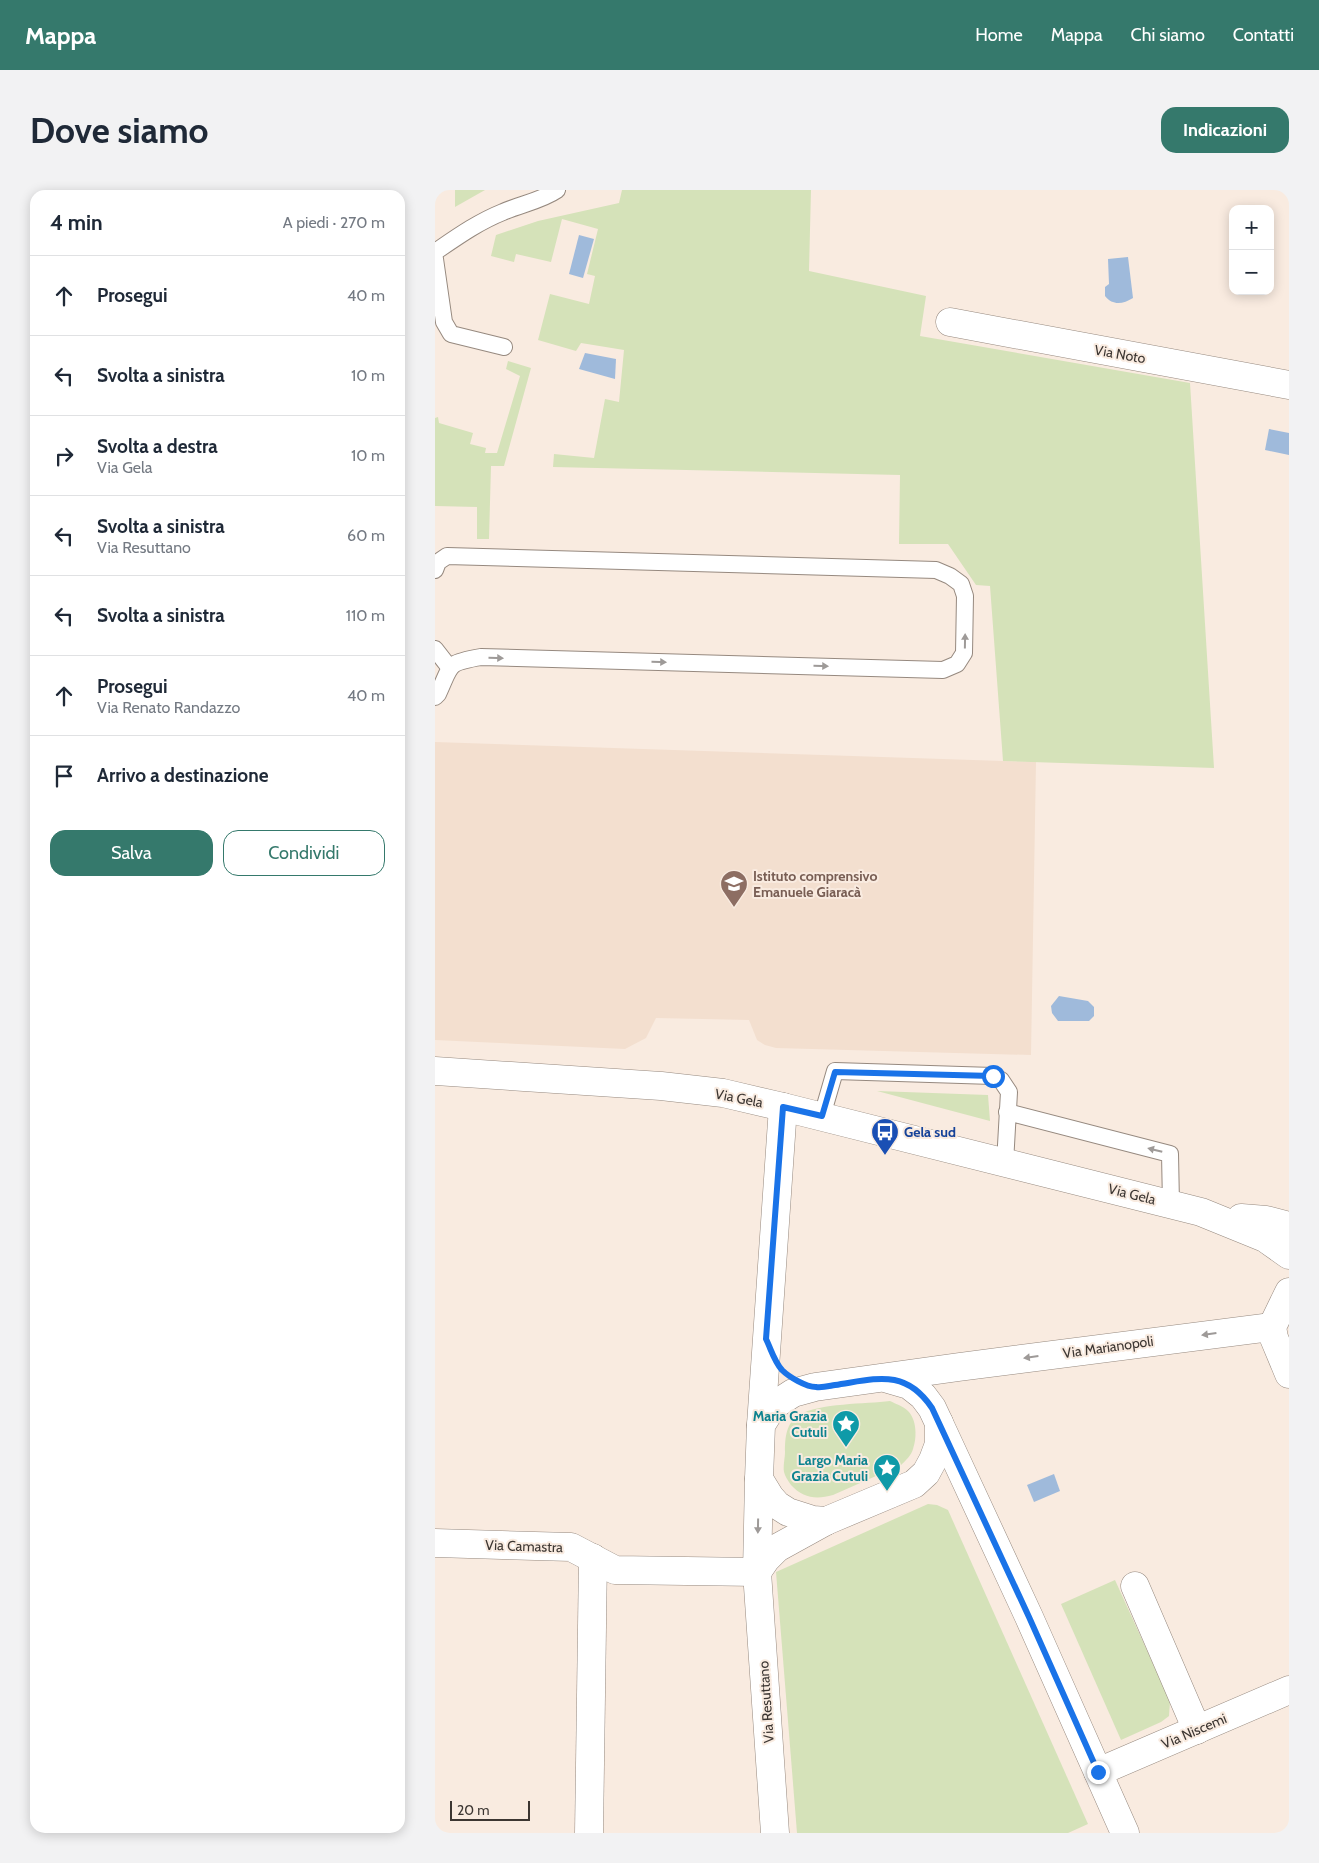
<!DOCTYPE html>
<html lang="it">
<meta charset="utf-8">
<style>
body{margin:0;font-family:Cabin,sans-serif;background:#f2f2f3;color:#1f2937}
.controls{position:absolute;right:15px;top:15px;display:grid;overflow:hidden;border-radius:10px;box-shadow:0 2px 12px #0003}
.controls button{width:45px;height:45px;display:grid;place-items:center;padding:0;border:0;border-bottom:1px solid #e0e1e3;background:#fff;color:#1f2937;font:25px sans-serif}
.scale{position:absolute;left:15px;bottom:12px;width:80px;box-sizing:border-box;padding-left:5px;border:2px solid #3c3632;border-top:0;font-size:14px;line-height:18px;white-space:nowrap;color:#3c3632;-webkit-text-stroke:4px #f9ebe0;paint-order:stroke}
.stop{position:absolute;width:15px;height:15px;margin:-11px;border:4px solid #1a73e8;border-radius:50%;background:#fff}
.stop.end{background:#1a73e8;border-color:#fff;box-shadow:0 1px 5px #0008}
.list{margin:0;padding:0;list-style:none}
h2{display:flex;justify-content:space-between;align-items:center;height:65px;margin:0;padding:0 20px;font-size:21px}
h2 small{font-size:16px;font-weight:400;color:#747a83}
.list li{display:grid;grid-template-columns:32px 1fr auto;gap:15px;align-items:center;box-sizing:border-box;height:80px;padding:0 20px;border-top:1px solid #e0e1e3}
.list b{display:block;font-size:19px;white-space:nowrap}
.list p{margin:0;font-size:16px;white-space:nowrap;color:#747a83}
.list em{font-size:16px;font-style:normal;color:#747a83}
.actions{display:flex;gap:10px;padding:15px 20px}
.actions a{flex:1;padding:11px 0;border:1px solid #35796c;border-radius:15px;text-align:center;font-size:18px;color:#35796c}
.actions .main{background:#35796c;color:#fff}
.icon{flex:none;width:28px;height:28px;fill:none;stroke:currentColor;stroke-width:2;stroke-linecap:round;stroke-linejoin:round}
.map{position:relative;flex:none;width:854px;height:1643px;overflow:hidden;border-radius:15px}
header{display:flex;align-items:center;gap:30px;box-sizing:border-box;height:70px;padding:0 25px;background:#35796c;color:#fff}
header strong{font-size:24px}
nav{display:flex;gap:28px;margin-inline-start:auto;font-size:18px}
.intro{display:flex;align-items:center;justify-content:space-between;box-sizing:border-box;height:120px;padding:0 30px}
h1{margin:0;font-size:35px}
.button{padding:12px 22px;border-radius:15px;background:#35796c;color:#fff;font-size:18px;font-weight:700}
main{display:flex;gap:30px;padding:0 30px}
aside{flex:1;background:#fff;border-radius:15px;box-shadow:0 2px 12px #0003}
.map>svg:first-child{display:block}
.built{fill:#f3dfcf}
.green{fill:#d5e2b9}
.water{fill:#9fbadb}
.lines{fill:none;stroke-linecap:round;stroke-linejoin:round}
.service-casing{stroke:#96897f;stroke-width:18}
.minor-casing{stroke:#96897f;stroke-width:29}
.tertiary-casing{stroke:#96897f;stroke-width:29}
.service{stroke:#fff;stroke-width:16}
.minor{stroke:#fff;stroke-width:28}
.tertiary{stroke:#fff;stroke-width:28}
.oneway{fill:#9e9a98}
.route{stroke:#1a73e8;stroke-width:6}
.labels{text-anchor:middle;stroke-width:4;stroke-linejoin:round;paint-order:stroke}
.street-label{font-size:14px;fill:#3c3632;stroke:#f9ebe0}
.education-label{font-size:14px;font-weight:bold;fill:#785e54;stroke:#f9ebe0;text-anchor:start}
.transit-label{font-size:14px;font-weight:bold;fill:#164399;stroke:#f9ebe0;text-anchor:start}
.culture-label{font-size:14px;font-weight:bold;fill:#0d838f;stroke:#f9ebe0;text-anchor:end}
</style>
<header>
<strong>Mappa</strong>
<nav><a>Home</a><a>Mappa</a><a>Chi siamo</a><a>Contatti</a></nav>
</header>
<div class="intro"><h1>Dove siamo</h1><a class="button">Indicazioni</a></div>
<main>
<aside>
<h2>4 min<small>A piedi · 270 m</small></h2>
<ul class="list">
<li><svg class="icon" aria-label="ahead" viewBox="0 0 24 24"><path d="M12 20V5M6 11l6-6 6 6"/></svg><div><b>Prosegui</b></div><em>40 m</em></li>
<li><svg class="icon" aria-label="left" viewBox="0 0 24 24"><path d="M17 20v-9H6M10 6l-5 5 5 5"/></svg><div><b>Svolta a sinistra</b></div><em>10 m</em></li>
<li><svg class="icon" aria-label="right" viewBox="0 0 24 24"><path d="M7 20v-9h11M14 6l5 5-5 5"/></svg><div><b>Svolta a destra</b><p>Via Gela</p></div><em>10 m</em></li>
<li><svg class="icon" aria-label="left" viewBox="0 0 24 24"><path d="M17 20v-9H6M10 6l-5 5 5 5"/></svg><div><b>Svolta a sinistra</b><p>Via Resuttano</p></div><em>60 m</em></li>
<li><svg class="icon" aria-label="left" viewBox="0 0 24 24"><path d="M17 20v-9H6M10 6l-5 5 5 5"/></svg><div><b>Svolta a sinistra</b></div><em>110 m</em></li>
<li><svg class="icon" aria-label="ahead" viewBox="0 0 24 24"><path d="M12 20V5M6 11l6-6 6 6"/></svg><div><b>Prosegui</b><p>Via Renato Randazzo</p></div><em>40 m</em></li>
<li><svg class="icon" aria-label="arrive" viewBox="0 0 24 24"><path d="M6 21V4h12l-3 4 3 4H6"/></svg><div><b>Arrivo a destinazione</b></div></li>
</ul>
<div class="actions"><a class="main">Salva</a><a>Condividi</a></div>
</aside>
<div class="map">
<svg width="854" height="1643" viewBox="0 0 854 1643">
<rect width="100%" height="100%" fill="#f9ebe0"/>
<path class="built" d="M0,552L601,572L596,865L341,858L330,855L322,850L314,830L221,828L211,848L190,859L0,850Z"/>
<g class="green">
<path d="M20,0H50L20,17Z"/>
<path d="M187,0H376L374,81L491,106L485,146L755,193L779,578L568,571L555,396L541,395L513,354H464L465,285L118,277L119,264L159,268L170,209L184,212L189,160L146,153L141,161L103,150L115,104L154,114L160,86L152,84L163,39L127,29L116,72L81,64L79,72L56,66L61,45L103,31L184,13Z"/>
<path d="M73,171L96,178L69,276H56L54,349H42V317L0,316V228L3,227L4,233L38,243L35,254L51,258L50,263H62L85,186L71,179Z"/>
<path d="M442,901L553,905L555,931Z"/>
<path d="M455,1211C461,1214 468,1216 473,1221C482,1230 482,1248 478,1259C476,1266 471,1270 466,1275L398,1305C381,1310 368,1308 356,1295C353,1291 350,1286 349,1282C348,1275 350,1268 350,1262C350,1248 351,1233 364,1225C384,1213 431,1214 455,1211Z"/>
<path d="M493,1314L502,1315L513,1320L653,1634L633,1643H362L341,1382Z"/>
<path d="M680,1390L735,1511L734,1526L726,1532L686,1550L626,1414Z"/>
</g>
<g class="water">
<path d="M144,45L159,49L148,88L134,84Z"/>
<path d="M693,67L698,108C688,114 678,116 670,106V97L674,94L673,69Z"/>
<path d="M150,163L181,169L180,189L144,179Z"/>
<path d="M834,239L854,243V265L830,260Z"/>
<path d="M624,806L653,811L659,817V826L654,831H623L617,823L616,816Z"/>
<path d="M619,1284L625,1301L599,1312L592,1295Z"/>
</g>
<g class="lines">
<defs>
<g id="service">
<path d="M0,62C22,47 43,32 68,22C86,14 106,11 122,0"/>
<path d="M0,69L9,132L16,144L69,157"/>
<path d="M0,380L3,372L12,366L501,380L515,386L526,394L530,406L529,463L522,474L508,480L46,467C11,473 17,474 3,504L0,507"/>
<path d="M0,459L14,477"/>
<path d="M572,922L735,964L736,1014"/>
<path d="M387,926L400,881L558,886L566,890L574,902L570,973"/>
</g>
<g id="minor">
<path d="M515,132L854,195"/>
<path d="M854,1102L837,1137L839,1148L854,1184"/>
<path d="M450,1188L474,1195L488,1206L497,1218L504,1233V1254L498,1270L491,1283L479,1294L391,1331L378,1330L353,1322L342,1315L335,1307L324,1289L326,1235L338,1216L358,1203L380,1197L524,1177L837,1137"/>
<path d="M504,1233L594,1427L690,1643"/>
<path d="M326,1235L348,917"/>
<path d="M324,1289L322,1382L340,1643"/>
<path d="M0,1353L136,1357L180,1380L322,1382"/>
<path d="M322,1382L331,1369L342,1358L391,1331"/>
<path d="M700,1396L762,1540"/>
<path d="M663,1582L854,1500"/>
<path d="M154,1643L158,1368"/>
</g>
<g id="tertiary">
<path d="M0,881L226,896L288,903L348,917L766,1022L830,1048L854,1065"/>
<path d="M806,1028L831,1030L854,1036"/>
</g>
</defs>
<use href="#service" class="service-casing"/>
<use href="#minor" class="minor-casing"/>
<use href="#tertiary" class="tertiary-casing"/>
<use href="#service" class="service"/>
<use href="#minor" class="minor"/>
<use href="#tertiary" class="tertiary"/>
</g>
<defs><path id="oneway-solid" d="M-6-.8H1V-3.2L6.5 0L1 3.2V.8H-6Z" transform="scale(1.25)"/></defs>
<g class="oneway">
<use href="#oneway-solid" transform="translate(530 451) rotate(-89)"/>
<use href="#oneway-solid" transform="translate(61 468) rotate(1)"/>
<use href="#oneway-solid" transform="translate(224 472) rotate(1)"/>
<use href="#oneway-solid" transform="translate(386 476) rotate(1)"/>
<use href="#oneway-solid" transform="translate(720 960) rotate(-166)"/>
<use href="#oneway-solid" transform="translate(774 1144) rotate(172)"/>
<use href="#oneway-solid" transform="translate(596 1167) rotate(172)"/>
<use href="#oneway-solid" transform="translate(323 1336) rotate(91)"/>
</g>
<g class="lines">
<path class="route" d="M558,886L400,882L387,926L348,917L331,1149C336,1159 339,1171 347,1180C354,1187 371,1197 381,1197C387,1198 394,1196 400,1195C441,1189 470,1178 497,1218L594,1427L663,1582"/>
</g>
<defs>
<symbol id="school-pin" viewBox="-11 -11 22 30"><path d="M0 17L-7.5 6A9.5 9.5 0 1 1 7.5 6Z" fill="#8d6e63" stroke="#f9ebe0"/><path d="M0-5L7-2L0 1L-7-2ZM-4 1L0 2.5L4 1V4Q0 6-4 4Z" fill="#fff"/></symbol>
<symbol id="bus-pin" viewBox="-11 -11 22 30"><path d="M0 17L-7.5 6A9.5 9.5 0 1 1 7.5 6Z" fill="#1a4fb4" stroke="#f9ebe0"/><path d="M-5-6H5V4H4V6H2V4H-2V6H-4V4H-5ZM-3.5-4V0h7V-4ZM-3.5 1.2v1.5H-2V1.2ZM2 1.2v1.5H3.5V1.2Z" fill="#fff"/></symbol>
<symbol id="sight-pin" viewBox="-11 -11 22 30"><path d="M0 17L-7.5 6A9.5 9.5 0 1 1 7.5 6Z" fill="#0f9aa8" stroke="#f9ebe0"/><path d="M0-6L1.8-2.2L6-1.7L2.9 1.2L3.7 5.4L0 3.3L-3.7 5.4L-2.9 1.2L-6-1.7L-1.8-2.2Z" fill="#fff"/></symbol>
</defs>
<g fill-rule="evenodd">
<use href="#school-pin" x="283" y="678" width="32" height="43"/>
<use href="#bus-pin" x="434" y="926" width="32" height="43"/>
<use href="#sight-pin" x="395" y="1218" width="32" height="43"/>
<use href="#sight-pin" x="436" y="1262" width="32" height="43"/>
</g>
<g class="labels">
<g class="street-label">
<text transform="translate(685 164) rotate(10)" y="5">Via Noto</text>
<text transform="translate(304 908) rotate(11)" y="5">Via Gela</text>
<text transform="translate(697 1004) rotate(14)" y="5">Via Gela</text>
<text transform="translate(673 1157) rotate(-8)" y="5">Via Marianopoli</text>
<text transform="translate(89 1356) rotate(2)" y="5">Via Camastra</text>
<text transform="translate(331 1512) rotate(-94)" y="5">Via Resuttano</text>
<text transform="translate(759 1541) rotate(-23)" y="5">Via Niscemi</text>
</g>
<g class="education-label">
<text x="318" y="691">Istituto comprensivo<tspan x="318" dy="16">Emanuele Giaracà</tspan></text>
</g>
<g class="transit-label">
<text x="469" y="947">Gela sud</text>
</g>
<g class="culture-label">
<text x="392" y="1231">Maria Grazia<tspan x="392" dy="16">Cutuli</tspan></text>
<text x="433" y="1275">Largo Maria<tspan x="433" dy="16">Grazia Cutuli</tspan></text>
</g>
</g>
</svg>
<div class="controls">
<button>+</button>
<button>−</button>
</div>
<div class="scale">20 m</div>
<div class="stop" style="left:558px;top:886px"></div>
<div class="stop end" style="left:663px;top:1582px"></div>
</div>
</main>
